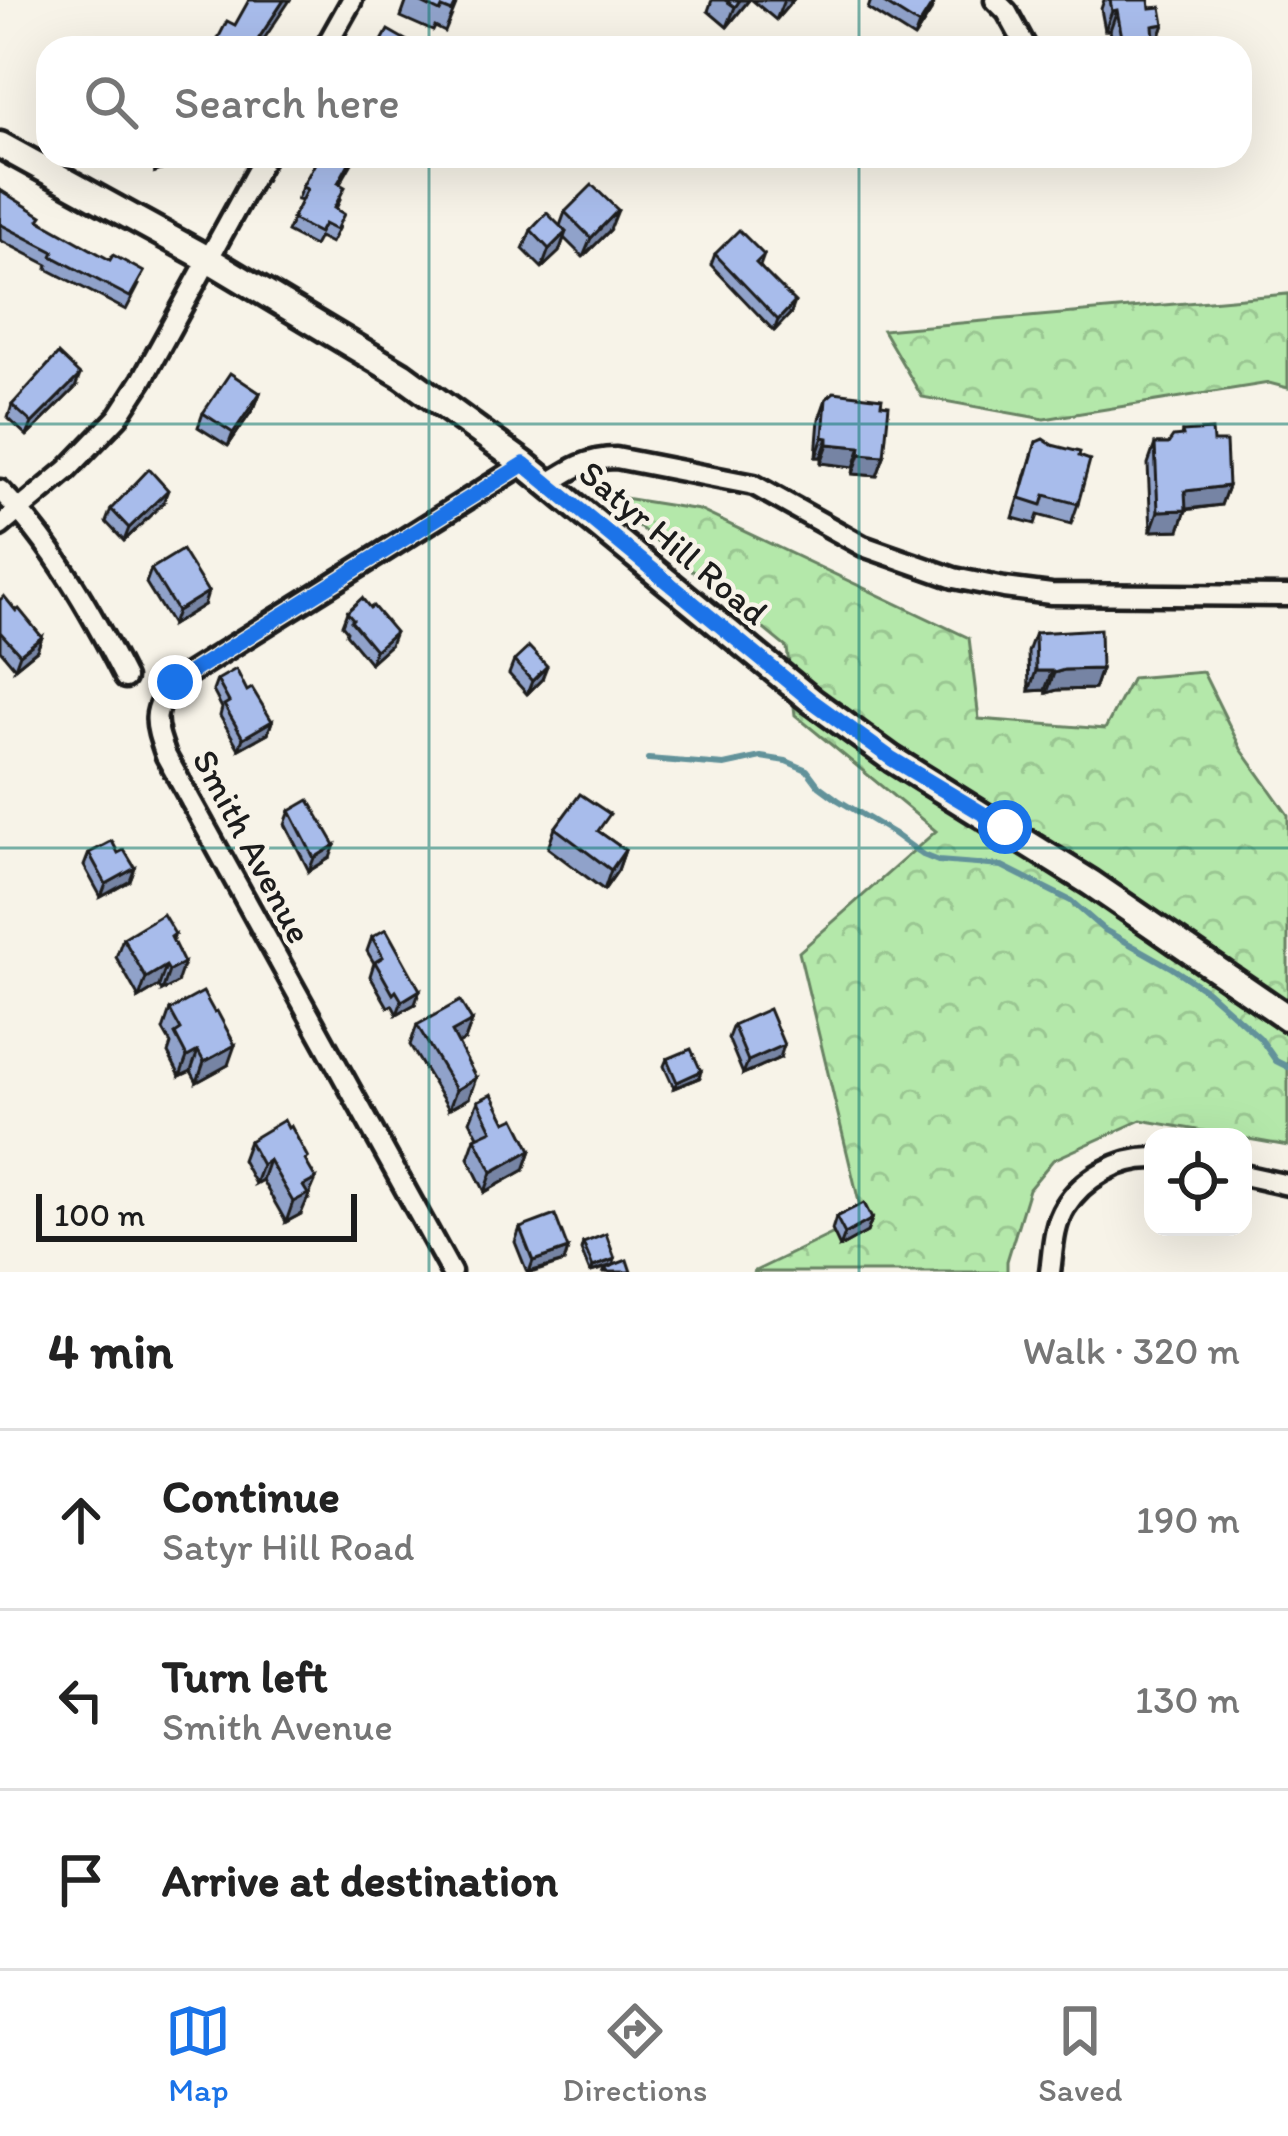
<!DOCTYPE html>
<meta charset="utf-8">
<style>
body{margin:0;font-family:Itim,sans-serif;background:#f6f6f6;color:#222}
.controls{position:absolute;right:36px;bottom:36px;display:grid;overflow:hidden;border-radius:24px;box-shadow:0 12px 48px #0002}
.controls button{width:108px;height:108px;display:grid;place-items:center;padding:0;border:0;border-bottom:3px solid #e0e0e0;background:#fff;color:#222;font:60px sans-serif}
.scale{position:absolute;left:36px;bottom:30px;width:321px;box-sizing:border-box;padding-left:12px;border:6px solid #1c1c1c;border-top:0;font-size:33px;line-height:42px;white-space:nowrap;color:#1c1c1c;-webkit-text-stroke:9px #f7f3e8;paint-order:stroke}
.stop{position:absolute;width:36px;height:36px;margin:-27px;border:9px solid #1a73e8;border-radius:50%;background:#fff}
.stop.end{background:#1a73e8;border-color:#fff;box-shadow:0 3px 12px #0008}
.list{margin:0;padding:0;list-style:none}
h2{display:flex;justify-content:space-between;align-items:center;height:156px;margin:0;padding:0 48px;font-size:51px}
h2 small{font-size:39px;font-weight:400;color:#767676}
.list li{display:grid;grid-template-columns:78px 1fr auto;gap:36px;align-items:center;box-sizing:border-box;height:180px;padding:0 48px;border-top:3px solid #e0e0e0}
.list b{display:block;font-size:45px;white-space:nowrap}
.list p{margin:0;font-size:39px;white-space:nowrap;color:#767676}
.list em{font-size:39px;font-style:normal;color:#767676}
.icon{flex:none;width:66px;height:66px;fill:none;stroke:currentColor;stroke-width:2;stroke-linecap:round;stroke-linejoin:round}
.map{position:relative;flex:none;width:1288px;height:1272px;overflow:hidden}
.search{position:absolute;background:#fff;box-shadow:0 12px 48px #0002;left:36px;right:36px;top:36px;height:132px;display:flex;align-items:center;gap:30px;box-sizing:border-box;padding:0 42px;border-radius:36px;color:#767676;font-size:45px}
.sheet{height:696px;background:#fff}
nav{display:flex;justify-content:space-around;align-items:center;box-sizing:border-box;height:168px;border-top:3px solid #e0e0e0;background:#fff;font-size:33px;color:#767676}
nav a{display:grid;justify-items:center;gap:6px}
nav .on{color:#1a73e8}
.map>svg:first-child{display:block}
.forest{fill:url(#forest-crowns);stroke:#688263;stroke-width:3}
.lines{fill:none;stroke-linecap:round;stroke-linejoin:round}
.stream{stroke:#62929a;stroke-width:6}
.minor-casing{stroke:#1c1c1c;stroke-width:27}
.tertiary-casing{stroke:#1c1c1c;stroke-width:33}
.minor{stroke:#f7f3e8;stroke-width:18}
.tertiary{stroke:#f7f3e8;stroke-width:24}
.wall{fill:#90a2ca;stroke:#1c1c1c;stroke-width:3}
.shaded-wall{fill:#7684a4;stroke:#1c1c1c;stroke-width:3}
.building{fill:#a8bceb;stroke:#1c1c1c;stroke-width:3}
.route{stroke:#1a73e8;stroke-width:15}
.grid{fill:none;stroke:#0f766e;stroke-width:3;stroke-opacity:0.55}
.labels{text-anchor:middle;stroke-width:9;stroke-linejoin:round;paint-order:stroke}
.street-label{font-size:36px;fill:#1c1c1c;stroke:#f7f3e8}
</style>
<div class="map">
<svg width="1288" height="1272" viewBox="0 0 1288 1272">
<defs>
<pattern id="forest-crowns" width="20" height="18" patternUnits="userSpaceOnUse" patternTransform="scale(3)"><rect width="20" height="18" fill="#b4e8aa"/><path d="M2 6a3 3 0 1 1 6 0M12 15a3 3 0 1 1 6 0" fill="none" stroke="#9ac692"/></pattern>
</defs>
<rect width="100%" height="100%" fill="#f7f3e8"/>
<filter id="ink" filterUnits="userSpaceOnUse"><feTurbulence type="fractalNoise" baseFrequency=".00833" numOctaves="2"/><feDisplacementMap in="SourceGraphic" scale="24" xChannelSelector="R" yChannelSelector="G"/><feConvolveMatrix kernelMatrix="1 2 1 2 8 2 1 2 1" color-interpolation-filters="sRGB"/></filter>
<g filter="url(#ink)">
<g class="forest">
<path d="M1288,294V388L1269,383L1044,419L922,397L883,330Z"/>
<path d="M599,494L699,510L969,638L979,719L1105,729L1132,678L1203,672L1241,749L1288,815V1146L1141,1120L1053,1160L1029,1189L1007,1261V1272H753L863,1219L799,952L936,831L795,715L787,648Z"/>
</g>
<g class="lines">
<path class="stream" d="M648,759L724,765L761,757L786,761L807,770L819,786L838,800L893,833L923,855L938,861L1002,866L1071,901L1103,929L1172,968L1207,991L1260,1038L1276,1061L1288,1067"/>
<defs>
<g id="minor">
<path d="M995,0L1007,12L1025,45"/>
<path d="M325,48L352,0"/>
<path d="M548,484C571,469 588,458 616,458L754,485L863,546L954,578L1004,588L1051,594L1288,596"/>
<path d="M0,490C53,544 91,611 125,678"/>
<path d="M0,526L67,470L118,417L142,380L265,156"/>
<path d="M1243,1175L1288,1185"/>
<path d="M451,1272L166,756C154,722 150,711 175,682L524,464"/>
<path d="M1050,1272C1053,1251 1053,1226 1065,1207C1083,1178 1119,1158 1153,1158"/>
</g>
<path id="tertiary" d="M0,145L208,259L402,375L524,464L812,701L892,759L1091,883L1288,1018"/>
</defs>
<use href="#minor" class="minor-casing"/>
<use href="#tertiary" class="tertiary-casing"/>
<use href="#minor" class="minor"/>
<use href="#tertiary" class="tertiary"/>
</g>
<g class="wall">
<path d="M407,0H458L445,32L435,27L433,31L401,17Z"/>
<path d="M712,0H749L727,27L708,11Z"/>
<path d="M752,0H793L776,20Z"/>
<path d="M871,0H935L930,13L914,38L868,9Z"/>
<path d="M1104,0H1149L1150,8L1164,24L1157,44L1152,45L1150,48H1113L1110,30H1105L1101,9Z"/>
<path d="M150,156H213L212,158L194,164L192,159L155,172Z"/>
<path d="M356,156L340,184V200L336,209L339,227L331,243L319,237L314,246L287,232L301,201L297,200L302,187Z"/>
<path d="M0,190L25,207L40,221L139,285L126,310L47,269L48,265L0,240Z"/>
<path d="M565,212L610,230L583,257L564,238L559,252L542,268L523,249L531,230L560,226Z"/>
<path d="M715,254L764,255L760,266L791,313L774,331L711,265Z"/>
<path d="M75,388L27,436L8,418L12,405Z"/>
<path d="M260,393L255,406L228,446L198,427L203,413Z"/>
<path d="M826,399L881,404L884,456L877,476L853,474L854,467L821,463V457H816L819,419Z"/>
<path d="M1182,432L1213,442L1228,486L1221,505L1186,510L1179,530L1151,531L1148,464L1155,444H1168L1181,437Z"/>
<path d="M1036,442L1079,456L1078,504L1071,524L1038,515L1035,524L1013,518Z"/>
<path d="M163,503L124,541L106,522L111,509Z"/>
<path d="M151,569L204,605L172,625L146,583Z"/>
<path d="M0,600L16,611L42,637L37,650L15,668L0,650Z"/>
<path d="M347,612L390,645L370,663L346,634L347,631L342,625Z"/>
<path d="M1035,633L1101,669L1094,689L1057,690L1047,693L1045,690L1029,691L1028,652Z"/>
<path d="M514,661L542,679L527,694L509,674Z"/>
<path d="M217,680L247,691L272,721L268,733L239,749L220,716L222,708L213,691Z"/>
<path d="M290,811L330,858L309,871L285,824Z"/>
<path d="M555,828L602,834L625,850L618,870L604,890L548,848Z"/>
<path d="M89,853H118L135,868L130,881L101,897L84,866Z"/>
<path d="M175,934L172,941L177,983L162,991L159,986L139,998L116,957L123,938Z"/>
<path d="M372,937L415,1004L397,1014L392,1005L388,1007L370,976L374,963L367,951Z"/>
<path d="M170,1010L228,1065L197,1082L191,1071L180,1076L168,1053L171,1044L163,1030Z"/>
<path d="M472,1021L465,1040L458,1044L469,1098L449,1109L410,1045L417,1025Z"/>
<path d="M733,1025L780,1058L743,1074L728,1038Z"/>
<path d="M667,1059L699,1078L674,1088L664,1066Z"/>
<path d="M478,1101L506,1122L531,1150L524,1170L485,1192L468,1158L475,1138L478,1136L470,1121Z"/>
<path d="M249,1141L306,1163L309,1199L305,1201L301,1214L286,1222L262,1180L255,1184L242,1160Z"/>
<path d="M836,1217L872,1219L867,1232L840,1247L832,1230Z"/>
<path d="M520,1228L568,1249L564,1262L534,1272H527L515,1242Z"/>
<path d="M583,1243L615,1259L613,1265L631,1272H604L606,1268L590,1272L581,1250Z"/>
</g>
<g class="shaded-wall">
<path d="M284,0H290L258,48L259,38Z"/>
<path d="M740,0H749L727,27L735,7Z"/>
<path d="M784,0H793L776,20Z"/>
<path d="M935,0L930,13L914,38L919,25Z"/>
<path d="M1117,10L1110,30H1105L1112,11Z"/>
<path d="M1164,24L1157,44L1152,45L1150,48H1121L1123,43L1153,26Z"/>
<path d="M167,156H193L192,159L155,172L159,159Z"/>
<path d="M196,156H213L212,158L194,164Z"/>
<path d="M817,156H838L815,161Z"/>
<path d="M618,210L610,230L583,257L591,238Z"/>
<path d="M566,232L559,252L542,268L549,249Z"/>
<path d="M795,302L791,313L774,331L778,320Z"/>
<path d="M80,375L75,388L27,436L32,423Z"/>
<path d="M260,393L255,406L228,446L233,433Z"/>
<path d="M823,437L828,438L821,457H816Z"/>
<path d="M828,444L861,447L854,467L821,463Z"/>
<path d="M860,454L884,456L877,476L853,474Z"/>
<path d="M1228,486L1221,505L1178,510L1185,491Z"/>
<path d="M168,490L163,503L124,541L129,528Z"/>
<path d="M1186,510L1179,530L1151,531L1158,511Z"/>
<path d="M208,592L204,605L172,625L177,611Z"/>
<path d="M395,632L390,645L370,663L375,650Z"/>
<path d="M42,637L37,650L15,668L20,654Z"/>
<path d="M547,666L542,679L527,694L532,681Z"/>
<path d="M1101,669L1094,689L1057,690L1047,693L1054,673L1064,670Z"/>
<path d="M1036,671H1052L1045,690L1029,691Z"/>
<path d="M272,721L268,733L239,749L243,738Z"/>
<path d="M335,845L330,858L309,871L314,858Z"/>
<path d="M625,850L618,870L604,890L611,870Z"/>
<path d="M135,868L130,881L101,897L106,884Z"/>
<path d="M184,963L177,983L162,991L169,971Z"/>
<path d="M166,966L159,986L139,998L146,978Z"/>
<path d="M420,990L415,1004L397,1014L402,1001Z"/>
<path d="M472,1021L465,1040L444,1052L452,1032Z"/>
<path d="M235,1045L228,1065L197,1082L204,1062Z"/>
<path d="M784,1045L780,1058L743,1074L748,1061Z"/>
<path d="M198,1051L191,1071L180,1076L187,1057Z"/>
<path d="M701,1071L699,1078L674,1088L677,1082Z"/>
<path d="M476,1078L469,1098L449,1109L456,1090Z"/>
<path d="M531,1150L524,1170L485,1192L492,1172Z"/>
<path d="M269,1160L262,1180L255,1184L262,1165Z"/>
<path d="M316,1179L301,1214L286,1222L293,1202L303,1186Z"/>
<path d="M872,1219L867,1232L840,1247L845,1234Z"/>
<path d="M568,1249L564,1262L529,1272L533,1261Z"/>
<path d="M615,1259L613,1265L591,1272L593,1267Z"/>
</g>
<g class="building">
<path d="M249,0H284L259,38L271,44L269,48H213L227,21L235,25Z"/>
<path d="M415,0H458L452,12L442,8L440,12Z"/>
<path d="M725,0H740L735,7Z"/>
<path d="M879,0H935L919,25Z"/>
<path d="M1110,0H1149L1150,8L1161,7L1164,24L1153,26L1154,37L1123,43L1117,10L1112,11Z"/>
<path d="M388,30L418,47L417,48H378Z"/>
<path d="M319,156H353L338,183L345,187L334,208L344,214L336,230L324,224L319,233L292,219L307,189L302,187Z"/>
<path d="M592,185L618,210L591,238L565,212Z"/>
<path d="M0,190L42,216L39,220L110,260L113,255L144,272L130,297L52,256L54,252L0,224Z"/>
<path d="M547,213L566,232L549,249L531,230Z"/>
<path d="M739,230L764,255L756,263L795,302L778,320L715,254Z"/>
<path d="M58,354L80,375L32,423L12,405Z"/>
<path d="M230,373L260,393L233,433L203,413Z"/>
<path d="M834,392L882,398L881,404L889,405L884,456L860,454L861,447L828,444V438L823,437L826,399Z"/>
<path d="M1212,430L1213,442H1226L1228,486L1185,491L1186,510L1158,511L1155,444H1168L1173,437L1183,436L1182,432Z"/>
<path d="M1043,439L1052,445L1080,452L1079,456L1090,460L1078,504L1045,495L1042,505L1020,498L1036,442Z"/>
<path d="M149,469L168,490L129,528L111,509Z"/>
<path d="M182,550L208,592L177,611L151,569Z"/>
<path d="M4,596L16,611L19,609L42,637L20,654L0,632V600Z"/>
<path d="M362,598L370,608L373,606L395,632L375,650L351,621L353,619L347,612Z"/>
<path d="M1100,629L1101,669L1064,670L1054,673L1052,671H1036L1035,633Z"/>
<path d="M529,647L547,666L532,681L514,661Z"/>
<path d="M236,669L247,691L252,688L272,721L243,738L224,705L229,702L217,680Z"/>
<path d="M580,794L610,814L598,831L625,850L611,870L555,828Z"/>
<path d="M309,800L335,845L314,858L290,811Z"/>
<path d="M112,841L118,853L124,850L135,868L106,884L89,853Z"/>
<path d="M163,914L175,934L171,937L184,963L169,971L166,966L146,978L123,938Z"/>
<path d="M386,929L420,990L402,1001L396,991L393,994L375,962L383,957L372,937Z"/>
<path d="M203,992L214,1012L217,1011L235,1045L204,1062L198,1051L187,1057L175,1034L181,1030L170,1010Z"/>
<path d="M460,1001L472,1021L452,1032L476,1078L456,1090L417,1025Z"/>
<path d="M769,1009L784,1045L748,1061L733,1025Z"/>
<path d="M691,1049L701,1071L677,1082L667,1059Z"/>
<path d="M492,1094L506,1122L515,1118L531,1150L492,1172L475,1138L492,1130L478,1101Z"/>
<path d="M284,1120L288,1128L291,1126L308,1158L305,1160L316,1179L303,1186L308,1194L293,1202L269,1160L262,1165L249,1141Z"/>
<path d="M864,1203L872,1219L845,1234L836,1217Z"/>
<path d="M555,1215L568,1249L533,1261L520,1228Z"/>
<path d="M606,1234L615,1259L593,1267L583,1243Z"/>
<path d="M627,1260L631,1272H607L606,1268Z"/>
</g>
</g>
<g class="lines" filter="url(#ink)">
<path class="route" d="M175,682L524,464L812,701L892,759L1005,827"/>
</g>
<path class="grid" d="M429,0V48M859,0V48M429,156V1272M859,156V1272M0,424H1288M0,848H1288"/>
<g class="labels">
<g class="street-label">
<text transform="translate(674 542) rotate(40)" y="13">Satyr Hill Road</text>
<text transform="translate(253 846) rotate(62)" y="13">Smith Avenue</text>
</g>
</g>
</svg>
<div class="controls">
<button><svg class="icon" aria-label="locate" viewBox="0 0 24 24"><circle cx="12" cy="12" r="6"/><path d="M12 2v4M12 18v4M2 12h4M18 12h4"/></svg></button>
</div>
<div class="scale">100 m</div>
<div class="stop" style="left:1005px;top:827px"></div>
<div class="stop end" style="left:175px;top:682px"></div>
<div class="search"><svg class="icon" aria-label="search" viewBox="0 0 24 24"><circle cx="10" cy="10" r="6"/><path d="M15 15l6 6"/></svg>Search here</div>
</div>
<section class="sheet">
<h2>4 min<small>Walk · 320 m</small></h2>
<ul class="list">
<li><svg class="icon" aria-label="ahead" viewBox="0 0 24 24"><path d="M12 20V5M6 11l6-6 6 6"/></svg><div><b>Continue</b><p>Satyr Hill Road</p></div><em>190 m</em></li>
<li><svg class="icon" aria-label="left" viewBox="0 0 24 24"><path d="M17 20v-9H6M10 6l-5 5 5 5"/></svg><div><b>Turn left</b><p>Smith Avenue</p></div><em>130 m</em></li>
<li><svg class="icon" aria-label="arrive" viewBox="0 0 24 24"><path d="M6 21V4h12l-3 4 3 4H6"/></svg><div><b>Arrive at destination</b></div></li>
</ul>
</section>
<nav>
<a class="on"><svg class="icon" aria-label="map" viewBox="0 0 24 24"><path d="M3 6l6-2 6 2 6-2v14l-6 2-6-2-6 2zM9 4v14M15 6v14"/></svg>Map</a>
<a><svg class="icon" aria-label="directions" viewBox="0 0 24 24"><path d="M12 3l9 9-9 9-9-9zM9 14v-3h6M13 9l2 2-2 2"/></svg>Directions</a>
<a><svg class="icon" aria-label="saved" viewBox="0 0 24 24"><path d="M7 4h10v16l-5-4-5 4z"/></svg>Saved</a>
</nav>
